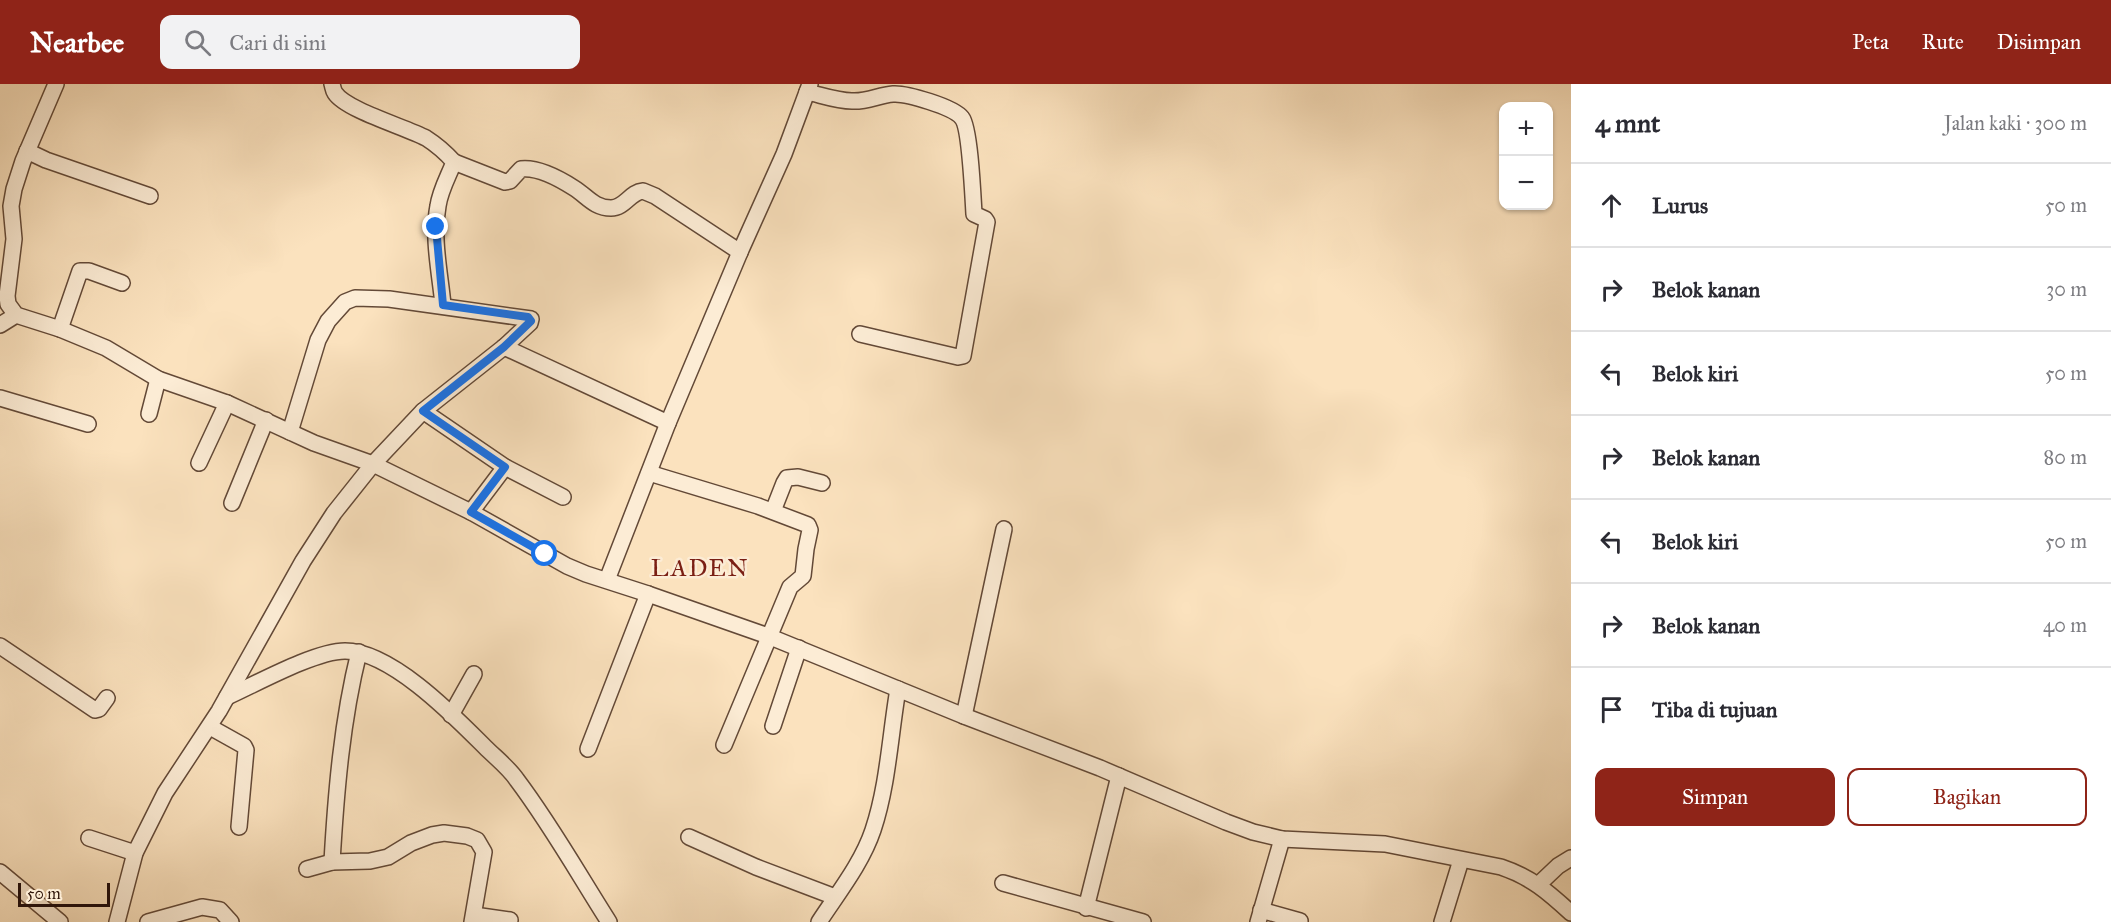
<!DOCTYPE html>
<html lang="id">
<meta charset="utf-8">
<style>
body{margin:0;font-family:"IM FELL Great Primer",serif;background:#f2f2f3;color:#2b2b33}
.controls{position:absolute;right:18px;top:18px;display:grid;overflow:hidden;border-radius:12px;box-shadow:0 2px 4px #0004}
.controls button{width:54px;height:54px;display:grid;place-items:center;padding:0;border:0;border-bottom:2px solid #e1e1e2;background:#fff;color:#2b2b33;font:30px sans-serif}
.scale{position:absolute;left:18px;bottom:15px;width:92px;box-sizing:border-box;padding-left:6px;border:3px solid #30160a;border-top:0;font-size:16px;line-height:21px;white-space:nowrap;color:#30160a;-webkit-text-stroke:4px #fcecd5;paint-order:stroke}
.stop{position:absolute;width:18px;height:18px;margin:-14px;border:4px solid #1a73e8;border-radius:50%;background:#fff}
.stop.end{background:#1a73e8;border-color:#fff;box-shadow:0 2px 6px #0008}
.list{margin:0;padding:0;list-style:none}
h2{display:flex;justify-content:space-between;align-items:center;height:78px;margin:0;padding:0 24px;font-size:26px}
h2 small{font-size:20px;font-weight:400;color:#7c7c81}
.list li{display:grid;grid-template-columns:39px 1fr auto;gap:18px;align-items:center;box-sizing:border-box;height:84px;padding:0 24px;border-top:2px solid #e1e1e2}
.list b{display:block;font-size:22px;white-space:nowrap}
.list em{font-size:20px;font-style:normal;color:#7c7c81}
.actions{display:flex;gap:12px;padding:18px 24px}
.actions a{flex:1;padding:14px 0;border:2px solid #8f2418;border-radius:12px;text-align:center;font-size:21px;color:#8f2418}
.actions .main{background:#8f2418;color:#fff}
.icon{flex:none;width:33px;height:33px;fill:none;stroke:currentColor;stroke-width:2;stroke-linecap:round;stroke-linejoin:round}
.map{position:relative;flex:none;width:1571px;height:838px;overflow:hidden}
header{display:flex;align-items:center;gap:36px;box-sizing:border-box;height:84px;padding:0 30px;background:#8f2418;color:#fff}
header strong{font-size:28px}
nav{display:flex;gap:33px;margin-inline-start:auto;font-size:21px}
.search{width:420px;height:54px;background:#f2f2f3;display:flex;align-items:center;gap:15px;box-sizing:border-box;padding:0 21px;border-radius:12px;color:#7c7c81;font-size:22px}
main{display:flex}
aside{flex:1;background:#fff}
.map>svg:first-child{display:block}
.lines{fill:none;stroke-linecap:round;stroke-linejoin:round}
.minor-casing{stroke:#634937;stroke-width:18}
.minor{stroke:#fcecd5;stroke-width:15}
.route{stroke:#1a73e8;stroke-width:8}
.labels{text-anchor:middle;stroke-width:5;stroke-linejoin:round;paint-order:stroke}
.quarter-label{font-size:24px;letter-spacing:1.5px;fill:#7a1f14;stroke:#fcecd5}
</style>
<header>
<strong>Nearbee</strong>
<div class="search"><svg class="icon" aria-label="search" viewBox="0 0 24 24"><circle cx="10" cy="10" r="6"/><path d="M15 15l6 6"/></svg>Cari di sini</div>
<nav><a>Peta</a><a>Rute</a><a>Disimpan</a></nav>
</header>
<main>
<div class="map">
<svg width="1571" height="838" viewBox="0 0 1571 838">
<rect width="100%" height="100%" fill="#fbe2be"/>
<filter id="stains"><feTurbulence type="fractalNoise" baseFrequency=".00333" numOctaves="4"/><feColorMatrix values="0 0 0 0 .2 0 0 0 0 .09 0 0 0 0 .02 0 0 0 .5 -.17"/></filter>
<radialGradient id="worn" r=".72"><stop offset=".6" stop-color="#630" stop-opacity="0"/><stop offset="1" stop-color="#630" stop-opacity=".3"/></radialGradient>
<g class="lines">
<defs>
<g id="minor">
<path d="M56,0L23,77L14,105L11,122L14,155L7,212L8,220L16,231L60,245L106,264L158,295L227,319L314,359L373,380L471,428L567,482L586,490L648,510L768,552L964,632L1100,684L1226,738L1253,748L1282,755L1385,760L1501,783C1531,793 1548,808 1571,829"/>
<path d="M332,0C333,3 333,6 335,9C346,26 405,43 426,54C437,61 446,69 454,78C448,93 440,107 438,122C432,154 440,189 443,221"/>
<path d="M807,8C821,11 837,17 852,17C867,18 879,11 893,10C906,9 954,23 962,34C970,44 973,114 974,130L985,135L987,138L963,272L958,273L860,250"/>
<path d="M27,67L46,76L150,112"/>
<path d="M454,78L505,98L510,97L521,85C538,83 560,95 574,104C587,112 594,124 611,124C625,124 630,108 643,107L655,112L740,168"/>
<path d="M0,241L16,231"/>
<path d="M60,245L80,187H89L122,199"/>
<path d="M504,263L668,339"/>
<path d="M0,314L88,340"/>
<path d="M423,327L505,383L563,413"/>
<path d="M149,330L158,295"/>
<path d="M199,379L227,319"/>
<path d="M649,389L758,422L808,441L810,446L806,465L803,492L790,503L724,661"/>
<path d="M232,419L266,336"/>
<path d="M773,427L784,399L787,394L798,393L822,399"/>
<path d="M471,428L505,383"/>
<path d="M607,496L668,339L740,168L784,70L810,0"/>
<path d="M0,562L95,626L99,625L107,614"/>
<path d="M359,568C342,636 336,708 332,778L370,777L388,773L411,759L432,751L444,749L467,752L477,756L484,768L472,838"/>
<path d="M227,613C256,600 315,567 345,567C391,567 454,632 485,663C496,674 509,684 517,696C551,741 579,791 609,838"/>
<path d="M451,631L474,590"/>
<path d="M964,632L1004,445"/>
<path d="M773,642L799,564"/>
<path d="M210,643L244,662L246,666L239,743"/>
<path d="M588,665L648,510"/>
<path d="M689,753L756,783L835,813"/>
<path d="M89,754L135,769"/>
<path d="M307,785L332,778"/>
<path d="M0,788L60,838"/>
<path d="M1003,799L1143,838"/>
<path d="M1539,800L1558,782L1571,774"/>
<path d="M1086,824L1119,692"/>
<path d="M1261,826L1300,837"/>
<path d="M474,831L510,836"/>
<path d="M117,838L135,769L165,709L219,627L303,477L334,429L373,380L423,327L504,263L530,239L531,235L389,215L355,214L345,218L328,237L318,256L290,348"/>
<path d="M148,838L202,823L220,826L231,838"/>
<path d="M819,838C838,809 862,779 873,746C888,701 890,652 898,605"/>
<path d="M1258,838L1282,755"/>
<path d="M1442,838L1461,776"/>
</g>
</defs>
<use href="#minor" class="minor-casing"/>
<use href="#minor" class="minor"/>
</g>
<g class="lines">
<path class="route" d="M436,143L443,221L528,233L531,237L504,263L423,327L505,383L471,428L545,470"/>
</g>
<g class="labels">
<g class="quarter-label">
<text x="700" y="492">LADEN</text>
</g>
</g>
<rect width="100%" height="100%" filter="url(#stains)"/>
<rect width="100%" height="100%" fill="url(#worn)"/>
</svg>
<div class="controls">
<button>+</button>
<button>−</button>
</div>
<div class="scale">50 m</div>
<div class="stop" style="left:545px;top:470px"></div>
<div class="stop end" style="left:436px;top:143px"></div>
</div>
<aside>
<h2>4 mnt<small>Jalan kaki · 300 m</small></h2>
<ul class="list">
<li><svg class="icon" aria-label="ahead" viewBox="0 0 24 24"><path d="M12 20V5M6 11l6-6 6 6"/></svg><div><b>Lurus</b></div><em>50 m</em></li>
<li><svg class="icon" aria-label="right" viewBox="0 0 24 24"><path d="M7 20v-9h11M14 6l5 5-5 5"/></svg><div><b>Belok kanan</b></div><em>30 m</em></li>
<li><svg class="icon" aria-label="left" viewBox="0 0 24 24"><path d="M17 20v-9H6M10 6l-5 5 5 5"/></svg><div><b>Belok kiri</b></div><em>50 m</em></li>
<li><svg class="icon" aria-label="right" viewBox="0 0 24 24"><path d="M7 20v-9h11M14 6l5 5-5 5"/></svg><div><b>Belok kanan</b></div><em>80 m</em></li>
<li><svg class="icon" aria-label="left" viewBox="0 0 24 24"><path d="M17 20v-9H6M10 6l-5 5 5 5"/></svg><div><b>Belok kiri</b></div><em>50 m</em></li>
<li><svg class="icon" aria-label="right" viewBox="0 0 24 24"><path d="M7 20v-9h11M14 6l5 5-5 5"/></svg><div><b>Belok kanan</b></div><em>40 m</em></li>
<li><svg class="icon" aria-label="arrive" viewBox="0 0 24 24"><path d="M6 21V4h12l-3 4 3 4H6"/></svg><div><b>Tiba di tujuan</b></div></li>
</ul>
<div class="actions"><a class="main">Simpan</a><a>Bagikan</a></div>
</aside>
</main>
